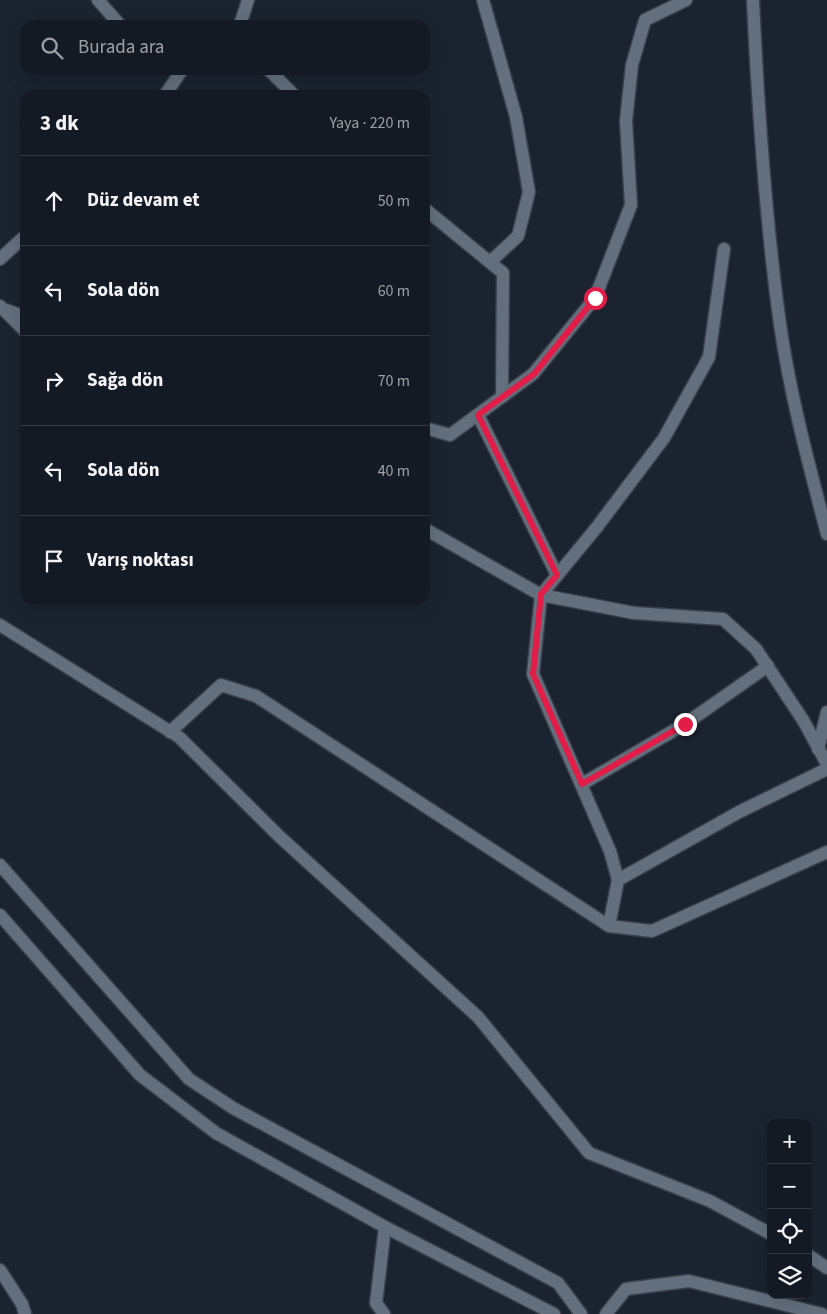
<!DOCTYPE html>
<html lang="tr">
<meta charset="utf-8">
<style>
body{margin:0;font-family:"Source Sans 3",sans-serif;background:#212730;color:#f1f3f6}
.controls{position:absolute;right:15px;bottom:15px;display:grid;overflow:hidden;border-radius:10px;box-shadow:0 5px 20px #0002}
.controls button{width:45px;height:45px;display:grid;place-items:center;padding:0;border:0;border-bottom:1px solid #333841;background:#141a23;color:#f1f3f6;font:25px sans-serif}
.stop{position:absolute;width:15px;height:15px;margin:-11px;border:4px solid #e11d48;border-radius:50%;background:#fff}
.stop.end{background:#e11d48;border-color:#fff;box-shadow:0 1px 5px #0008}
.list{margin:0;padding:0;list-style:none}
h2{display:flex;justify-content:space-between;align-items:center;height:65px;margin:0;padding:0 20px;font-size:21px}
h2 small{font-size:16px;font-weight:400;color:#9da1a6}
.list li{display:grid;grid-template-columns:32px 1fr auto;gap:15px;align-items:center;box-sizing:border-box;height:90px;padding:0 20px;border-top:1px solid #333841}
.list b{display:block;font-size:19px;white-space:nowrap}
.list em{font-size:16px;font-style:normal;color:#9da1a6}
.icon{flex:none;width:28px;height:28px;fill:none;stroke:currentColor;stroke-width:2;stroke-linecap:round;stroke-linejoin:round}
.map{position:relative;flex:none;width:827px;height:1314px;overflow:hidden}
.search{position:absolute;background:#141a23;box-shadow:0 5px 20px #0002;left:20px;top:20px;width:410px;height:55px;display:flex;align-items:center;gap:12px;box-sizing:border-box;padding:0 18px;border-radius:15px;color:#9da1a6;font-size:19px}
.panel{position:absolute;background:#141a23;box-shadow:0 5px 20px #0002;left:20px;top:90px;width:410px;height:515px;border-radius:15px}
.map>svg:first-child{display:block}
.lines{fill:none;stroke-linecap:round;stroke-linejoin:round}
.minor-casing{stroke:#393f4a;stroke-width:15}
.tertiary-casing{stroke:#393f4a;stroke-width:15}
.minor{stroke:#646f7d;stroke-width:12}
.tertiary{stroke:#646f7d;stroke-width:12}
.route{stroke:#e11d48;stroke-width:6}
</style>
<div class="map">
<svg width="827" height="1314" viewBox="0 0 827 1314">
<rect width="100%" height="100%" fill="#1a232f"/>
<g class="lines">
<defs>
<g id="minor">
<path d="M98,0L120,25"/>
<path d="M483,0L516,117L529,192L518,236L490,262"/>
<path d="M753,0C758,108 765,217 780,324C790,395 809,465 827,534"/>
<path d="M240,25L248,0"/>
<path d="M269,70L294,95"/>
<path d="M165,95L182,70"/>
<path d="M425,209L503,273L502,397"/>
<path d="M0,259L25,236"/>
<path d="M0,306L25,331"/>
<path d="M6,310L25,317"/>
<path d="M478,415L557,575"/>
<path d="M425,428L450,435L533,374L595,298L631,205L626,121L632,65L645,20L686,0"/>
<path d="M425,529L541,595L634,613L723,619L756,649L803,720L827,764"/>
<path d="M0,625L179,737L280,837L478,1017L589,1153L710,1201L771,1234"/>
<path d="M170,732L221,685L256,696L609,926L652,931L827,852"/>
<path d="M818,749L827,712"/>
<path d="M582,784L685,724L768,666"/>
<path d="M618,880L739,812L827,769"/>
<path d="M609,926L618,880L610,851L533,674L541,595L597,527L664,438L709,357L724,249"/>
<path d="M808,1255L827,1268"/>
<path d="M0,1270L22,1304L25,1314"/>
<path d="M384,1314L376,1303L385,1227"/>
<path d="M606,1314L626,1289L689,1281L822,1314"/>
</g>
<g id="tertiary">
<path d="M0,865L189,1079L233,1108L558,1283L581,1314"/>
<path d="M0,915L140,1075L216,1133L385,1227L554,1314"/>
</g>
</defs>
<use href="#minor" class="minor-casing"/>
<use href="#tertiary" class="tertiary-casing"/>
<use href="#minor" class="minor"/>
<use href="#tertiary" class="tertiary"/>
</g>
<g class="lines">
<path class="route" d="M595,298L534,374L478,415L557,575L541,594L533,674L582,784L685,724"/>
</g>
</svg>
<div class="controls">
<button>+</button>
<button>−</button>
<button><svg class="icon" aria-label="locate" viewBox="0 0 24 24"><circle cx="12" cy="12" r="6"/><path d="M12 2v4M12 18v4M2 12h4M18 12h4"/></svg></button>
<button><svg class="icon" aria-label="layers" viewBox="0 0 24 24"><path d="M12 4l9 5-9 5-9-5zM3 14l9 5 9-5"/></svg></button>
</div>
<div class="stop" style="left:595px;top:298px"></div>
<div class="stop end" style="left:685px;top:724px"></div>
<div class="search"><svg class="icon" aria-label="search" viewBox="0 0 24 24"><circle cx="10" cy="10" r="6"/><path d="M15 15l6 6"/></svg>Burada ara</div>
<section class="panel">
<h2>3 dk<small>Yaya · 220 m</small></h2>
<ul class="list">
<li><svg class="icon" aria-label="ahead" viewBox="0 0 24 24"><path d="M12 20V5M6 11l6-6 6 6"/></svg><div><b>Düz devam et</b></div><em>50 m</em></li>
<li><svg class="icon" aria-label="left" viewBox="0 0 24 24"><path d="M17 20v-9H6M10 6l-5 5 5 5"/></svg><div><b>Sola dön</b></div><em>60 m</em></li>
<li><svg class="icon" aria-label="right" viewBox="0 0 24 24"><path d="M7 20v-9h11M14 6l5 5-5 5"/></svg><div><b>Sağa dön</b></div><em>70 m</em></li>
<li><svg class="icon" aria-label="left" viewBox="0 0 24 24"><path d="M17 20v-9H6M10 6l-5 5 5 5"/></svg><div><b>Sola dön</b></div><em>40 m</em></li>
<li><svg class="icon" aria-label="arrive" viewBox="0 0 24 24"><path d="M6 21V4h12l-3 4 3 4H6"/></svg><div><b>Varış noktası</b></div></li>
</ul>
</section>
</div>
